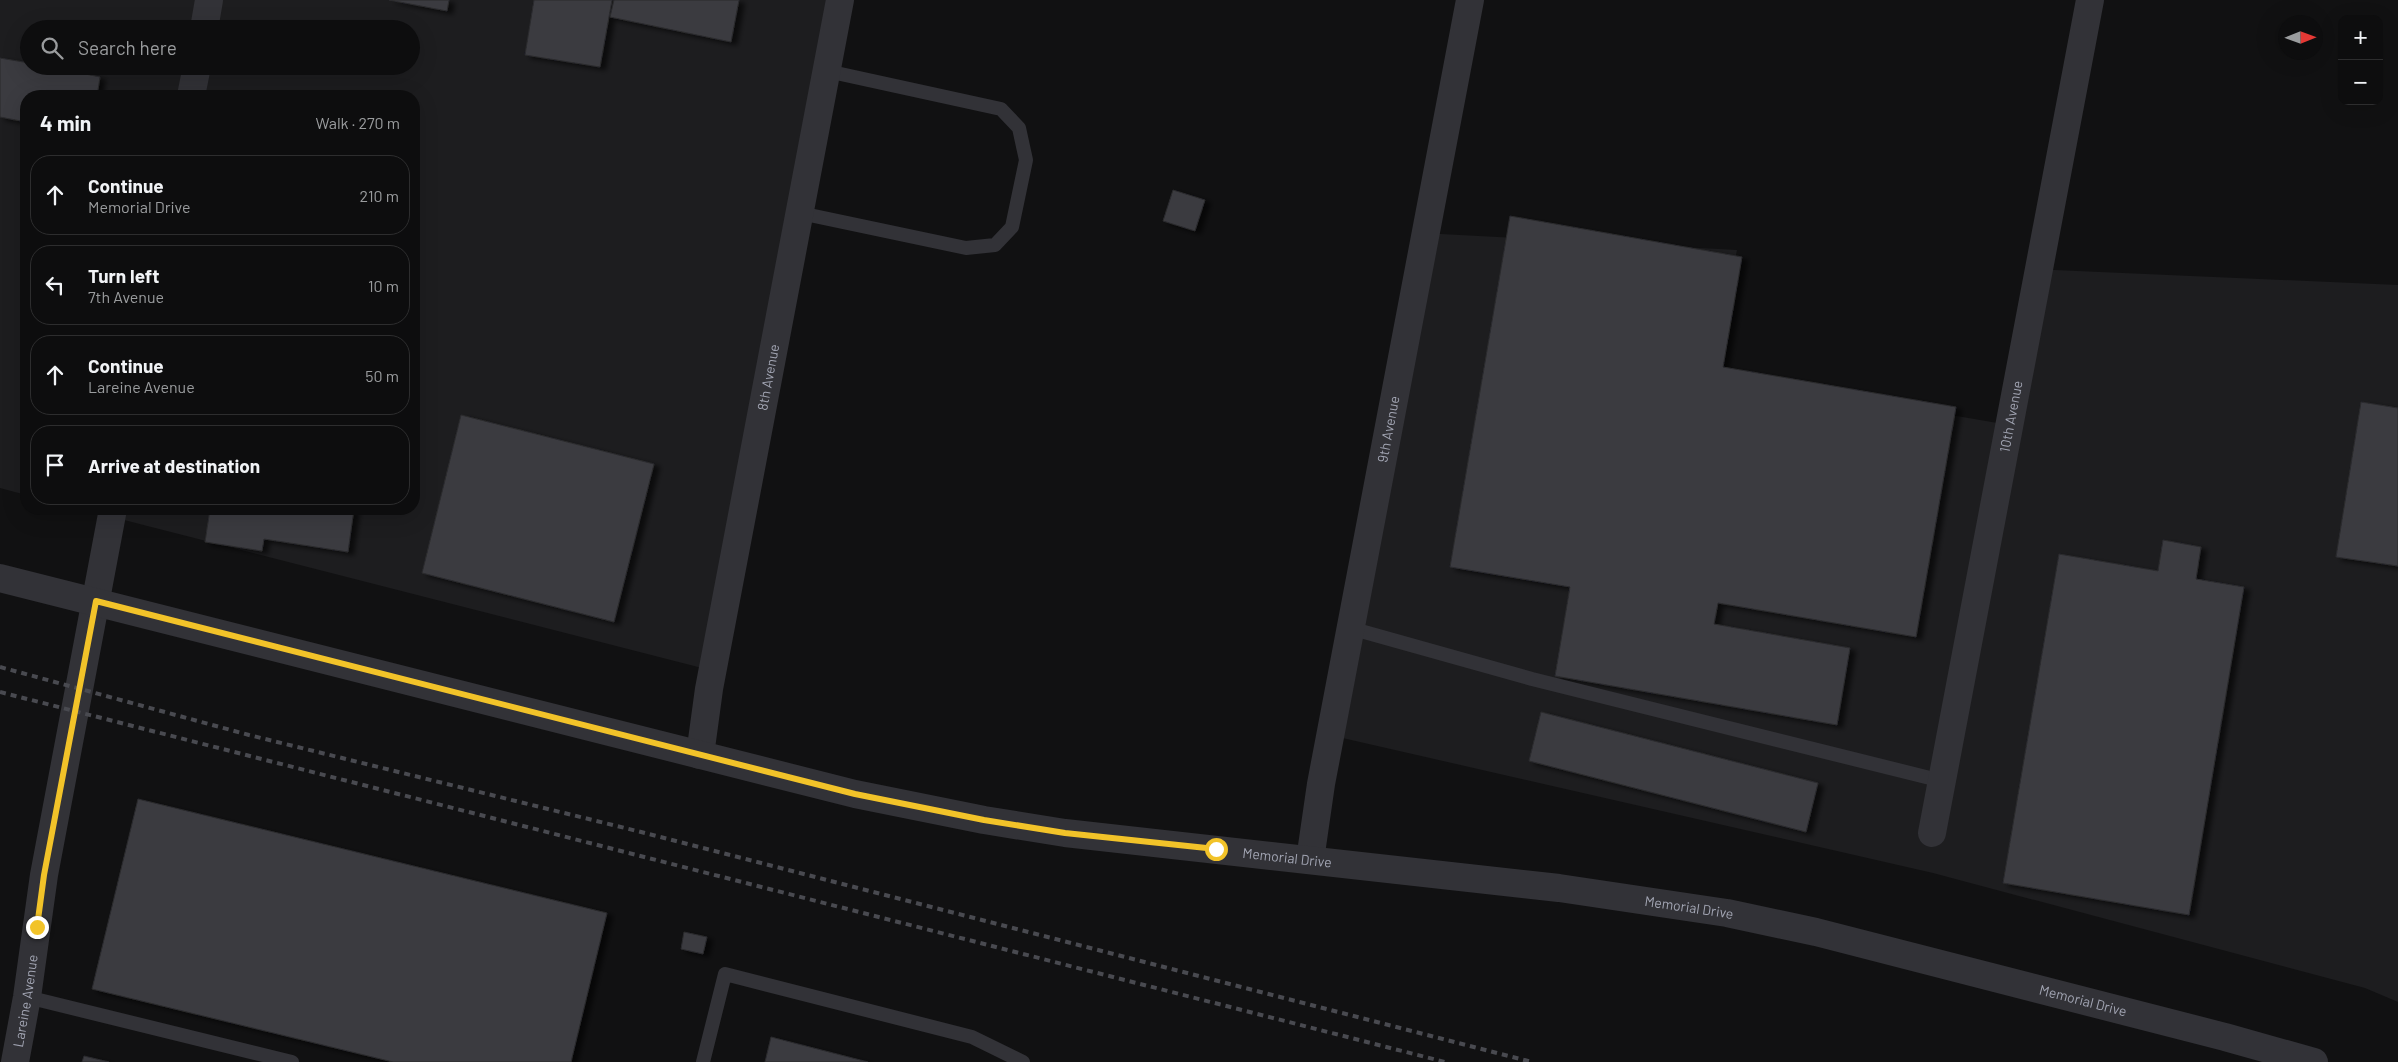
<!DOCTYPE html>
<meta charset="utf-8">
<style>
body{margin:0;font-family:Barlow,sans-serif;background:#1b1b1c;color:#f1f3f6}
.controls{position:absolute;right:15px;top:15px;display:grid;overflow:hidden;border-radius:10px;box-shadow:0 5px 20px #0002}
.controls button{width:45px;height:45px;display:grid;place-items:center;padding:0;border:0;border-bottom:1px solid #2d2d2e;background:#0d0d0e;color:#f1f3f6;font:25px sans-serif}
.compass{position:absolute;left:2278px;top:15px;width:45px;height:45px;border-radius:50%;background:#0d0d0e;box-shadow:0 5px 20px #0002;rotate:89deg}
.stop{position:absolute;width:15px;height:15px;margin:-11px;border:4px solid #f2c329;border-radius:50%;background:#fff}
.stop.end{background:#f2c329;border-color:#fff;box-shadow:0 1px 5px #0008}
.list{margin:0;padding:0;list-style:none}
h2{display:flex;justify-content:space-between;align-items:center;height:65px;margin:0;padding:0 20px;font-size:21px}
h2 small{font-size:16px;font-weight:400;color:#9a9c9e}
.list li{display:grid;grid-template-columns:32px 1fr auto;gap:15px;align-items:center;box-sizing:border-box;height:80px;margin:0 10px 10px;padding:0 10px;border:1px solid #2d2d2e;border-radius:20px}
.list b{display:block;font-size:19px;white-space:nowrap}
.list p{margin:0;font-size:16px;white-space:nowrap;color:#9a9c9e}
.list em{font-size:16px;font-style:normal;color:#9a9c9e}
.icon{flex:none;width:28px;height:28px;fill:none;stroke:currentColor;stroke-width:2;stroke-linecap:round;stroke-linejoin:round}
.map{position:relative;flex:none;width:2398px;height:1062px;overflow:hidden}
.search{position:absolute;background:#0d0d0e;box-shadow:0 5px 20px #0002;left:20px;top:20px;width:400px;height:55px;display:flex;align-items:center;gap:12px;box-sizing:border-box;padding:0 18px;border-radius:28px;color:#9a9c9e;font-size:19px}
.panel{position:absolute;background:#0d0d0e;box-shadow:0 5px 20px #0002;left:20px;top:90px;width:400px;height:425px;border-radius:20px}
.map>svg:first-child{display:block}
.built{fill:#1d1d1f;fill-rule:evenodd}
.building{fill:#3b3b3f;stroke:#2b2b2e;filter:url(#shadow)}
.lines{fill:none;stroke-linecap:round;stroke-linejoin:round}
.service{stroke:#323237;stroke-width:14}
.minor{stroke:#323237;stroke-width:28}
.tertiary{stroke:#323237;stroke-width:28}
.rail{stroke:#494a50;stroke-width:4;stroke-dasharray:6 5;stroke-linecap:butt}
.route{stroke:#f2c329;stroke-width:6}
.labels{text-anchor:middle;stroke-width:4.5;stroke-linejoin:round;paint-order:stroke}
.street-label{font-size:14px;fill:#a2a5b3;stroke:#0c0c0d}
</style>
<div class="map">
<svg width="2398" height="1062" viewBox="0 0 2398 1062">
<defs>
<filter id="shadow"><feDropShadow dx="5.5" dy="3" stdDeviation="2.5" flood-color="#0009"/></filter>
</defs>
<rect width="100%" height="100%" fill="#111112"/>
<g class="built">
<path d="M0,0H831L702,668L81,509H414V96H26V495L0,488ZM29,29H411V66H29Z"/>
<path d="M1422,233L1737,250L1713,374L2009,425L2031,269L2398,285V1002L2365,988L1933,873L1325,734Z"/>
</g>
<g class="building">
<path d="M389,0H449L447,11Z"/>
<path d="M534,0H612L600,67L525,55Z"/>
<path d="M614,0H739L731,42L610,17Z"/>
<path d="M0,58L29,63V66H45L100,77L97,96H26V122L0,117Z"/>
<path d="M1173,190L1205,200L1195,231L1163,221Z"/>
<path d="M1510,216L1742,257L1723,367L1956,407L1916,637L1718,603L1714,624L1850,648L1837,725L1555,676L1570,587L1450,567Z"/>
<path d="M2361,402L2398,408V566L2336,557Z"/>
<path d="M461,415L654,464L614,622L422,573Z"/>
<path d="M210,509H354L348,552L264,539L262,551L205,542Z"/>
<path d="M2163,540L2201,547L2196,579L2244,587L2189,915L2003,883L2059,554L2158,571Z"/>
<path d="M1541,712L1818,783L1806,832L1529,761Z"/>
<path d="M138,799L607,913L571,1062H393L92,989Z"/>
<path d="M684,932L707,937L703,954L681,949Z"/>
<path d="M771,1037L868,1062H765Z"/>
<path d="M84,1056L109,1062H82Z"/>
</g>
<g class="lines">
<g class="service">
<path d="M800,213L966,248L995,245L1012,227L1026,160L1019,128L1001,109L827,71"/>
<path d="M1350,628L1532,679L1942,781"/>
<path d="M27,997L292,1062"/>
<path d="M703,1062L725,974L972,1037L1023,1062"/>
</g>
<g class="minor">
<path d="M204,29L209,0"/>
<path d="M191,96L197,66"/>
<path id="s1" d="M700,755L709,689L840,0"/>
<path id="s2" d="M1932,833L2090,0"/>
<path id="s3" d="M1310,860L1321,784L1470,0"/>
<path id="s4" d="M15,1062L27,997L44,875L113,509"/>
</g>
<path class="tertiary" id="s5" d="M0,578L855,794L984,820L1065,833L1559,888L1727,913L1816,932L2225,1037L2314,1062"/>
<g class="rail">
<path d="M0,667L249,735L637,831L1532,1062"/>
<path d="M0,692L1445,1062"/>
</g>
</g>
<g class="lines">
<path class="route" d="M37,927L44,875L96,601L855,794L984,820L1065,833L1216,849"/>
</g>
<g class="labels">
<g class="street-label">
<text dy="5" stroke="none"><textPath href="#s1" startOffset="384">8th Avenue</textPath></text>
<text dy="5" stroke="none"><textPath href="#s2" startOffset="424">10th Avenue</textPath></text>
<text dy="5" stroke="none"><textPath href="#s3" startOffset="438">9th Avenue</textPath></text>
<text dy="5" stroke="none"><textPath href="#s5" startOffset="1319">Memorial Drive</textPath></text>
<text dy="5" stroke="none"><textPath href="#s5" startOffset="1724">Memorial Drive</textPath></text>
<text dy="5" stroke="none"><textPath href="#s4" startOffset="62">Lareine Avenue</textPath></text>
<text dy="5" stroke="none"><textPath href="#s5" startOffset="2129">Memorial Drive</textPath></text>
</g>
</g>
</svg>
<div class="controls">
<button>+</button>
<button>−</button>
</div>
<svg class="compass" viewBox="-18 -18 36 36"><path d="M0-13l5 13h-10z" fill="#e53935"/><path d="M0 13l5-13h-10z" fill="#9a9c9e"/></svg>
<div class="stop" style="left:1216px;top:849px"></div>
<div class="stop end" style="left:37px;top:927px"></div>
<div class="search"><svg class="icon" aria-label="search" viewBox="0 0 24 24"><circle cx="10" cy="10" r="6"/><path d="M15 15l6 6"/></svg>Search here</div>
<section class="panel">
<h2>4 min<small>Walk · 270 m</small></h2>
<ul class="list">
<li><svg class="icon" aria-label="ahead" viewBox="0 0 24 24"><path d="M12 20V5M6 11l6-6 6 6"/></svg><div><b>Continue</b><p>Memorial Drive</p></div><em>210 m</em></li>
<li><svg class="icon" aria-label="left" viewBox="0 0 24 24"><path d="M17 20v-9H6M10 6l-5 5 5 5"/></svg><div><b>Turn left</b><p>7th Avenue</p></div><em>10 m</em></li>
<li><svg class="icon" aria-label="ahead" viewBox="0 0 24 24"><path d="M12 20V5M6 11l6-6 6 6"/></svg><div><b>Continue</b><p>Lareine Avenue</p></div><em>50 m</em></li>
<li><svg class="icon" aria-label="arrive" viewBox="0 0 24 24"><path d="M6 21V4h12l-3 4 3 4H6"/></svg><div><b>Arrive at destination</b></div></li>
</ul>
</section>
</div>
